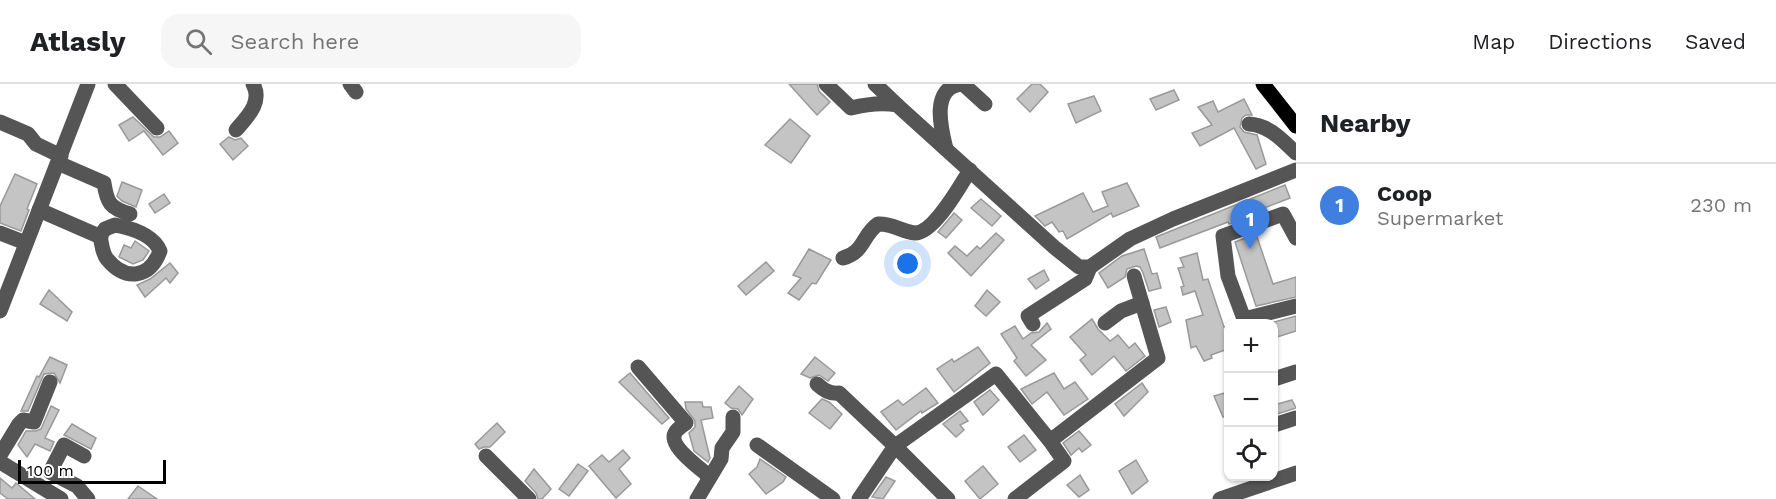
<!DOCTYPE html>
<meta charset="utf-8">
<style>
body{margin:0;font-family:"Work Sans",sans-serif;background:#f6f6f6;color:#202124}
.controls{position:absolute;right:18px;bottom:18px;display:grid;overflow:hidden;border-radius:12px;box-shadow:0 2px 4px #0004}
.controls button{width:54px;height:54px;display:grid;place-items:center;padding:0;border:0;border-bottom:2px solid #e0e0e0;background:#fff;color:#202124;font:30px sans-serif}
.scale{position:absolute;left:18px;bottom:15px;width:148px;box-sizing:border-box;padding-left:6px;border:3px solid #000;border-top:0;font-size:16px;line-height:21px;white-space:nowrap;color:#000;-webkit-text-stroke:4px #fff;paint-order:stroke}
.you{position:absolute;left:908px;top:180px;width:21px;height:21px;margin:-15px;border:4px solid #fff;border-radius:50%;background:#1a73e8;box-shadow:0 0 0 9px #1a73e833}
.badge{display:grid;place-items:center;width:39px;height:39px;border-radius:50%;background:#000;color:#fff;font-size:20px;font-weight:700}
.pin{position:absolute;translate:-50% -50px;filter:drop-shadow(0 2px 3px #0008)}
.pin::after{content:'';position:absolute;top:32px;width:21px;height:18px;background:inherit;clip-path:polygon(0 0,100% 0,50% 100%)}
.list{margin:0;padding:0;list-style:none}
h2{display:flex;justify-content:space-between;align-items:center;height:78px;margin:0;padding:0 24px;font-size:26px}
h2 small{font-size:20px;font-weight:400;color:#757577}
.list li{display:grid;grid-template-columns:39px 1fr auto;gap:18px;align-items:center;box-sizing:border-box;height:84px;padding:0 24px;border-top:2px solid #e0e0e0}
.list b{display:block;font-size:22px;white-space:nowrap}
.list p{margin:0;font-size:20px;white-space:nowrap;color:#757577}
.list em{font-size:20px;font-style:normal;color:#757577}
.icon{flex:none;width:33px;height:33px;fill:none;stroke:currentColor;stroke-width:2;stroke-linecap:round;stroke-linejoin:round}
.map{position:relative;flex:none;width:1296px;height:415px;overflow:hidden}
header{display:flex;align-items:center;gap:36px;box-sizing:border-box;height:84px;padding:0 30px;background:#fff;border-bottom:2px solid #e0e0e0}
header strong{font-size:28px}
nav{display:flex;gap:33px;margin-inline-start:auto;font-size:21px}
.search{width:420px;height:54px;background:#f6f6f6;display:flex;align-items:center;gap:15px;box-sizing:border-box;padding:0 21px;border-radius:18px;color:#757577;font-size:22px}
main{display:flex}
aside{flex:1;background:#fff}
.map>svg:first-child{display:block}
.building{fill:#c4c4c4;stroke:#999;stroke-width:1.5}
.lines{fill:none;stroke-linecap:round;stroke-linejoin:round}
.minor{stroke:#555;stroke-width:15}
.major{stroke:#000;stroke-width:15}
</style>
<header>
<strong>Atlasly</strong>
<div class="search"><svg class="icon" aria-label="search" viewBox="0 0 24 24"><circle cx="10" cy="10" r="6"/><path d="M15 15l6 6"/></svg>Search here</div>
<nav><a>Map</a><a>Directions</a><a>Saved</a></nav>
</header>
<main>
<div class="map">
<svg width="1296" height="415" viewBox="0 0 1296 415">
<rect width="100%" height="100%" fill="#fff"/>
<g class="building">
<path d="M789,0H817L819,7L830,18L817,31Z"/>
<path d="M1032,0H1040L1048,8L1030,28L1017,15Z"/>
<path d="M1174,6L1179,16L1156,26L1150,15Z"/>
<path d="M1094,12L1101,27L1076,39L1068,20Z"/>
<path d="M1244,15L1252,31H1246L1242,34L1240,43L1244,48L1257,51L1266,80L1256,85L1234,44L1200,62L1192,49L1212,41L1198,23L1213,17L1218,28Z"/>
<path d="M133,33L154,53H160L169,47L178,59L163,71L144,47L129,57L119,41Z"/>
<path d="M790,35L810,52L791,79L765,61Z"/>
<path d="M229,53L235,56L241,54L248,62L233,76L220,60Z"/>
<path d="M15,90L37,100L27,125L29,126L21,147L0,139V122Z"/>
<path d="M122,98L142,106L136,123L122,117L117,112Z"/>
<path d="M1127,99L1139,122L1113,133L1111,129L1067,155L1063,147L1059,148L1052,138L1045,142L1035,132L1083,109L1093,128L1108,122L1102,108Z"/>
<path d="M1285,101L1290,114L1249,130L1250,132L1229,140L1228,138L1160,164L1156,153Z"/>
<path d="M164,110L170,119L155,129L149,120Z"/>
<path d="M981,115L1001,132L992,142L971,124Z"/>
<path d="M954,129L962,136L946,154L938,148Z"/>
<path d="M996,149L1004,156L971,192L948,169L955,162L967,172L977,162L980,165Z"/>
<path d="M1256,150L1273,200L1296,193V213L1256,222L1235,158Z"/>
<path d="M135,157L149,167L143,176L133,180L119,173L124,161L131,164Z"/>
<path d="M809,165L831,176L816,200L812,199L799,216L788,209L801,194L793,191Z"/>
<path d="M1144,165L1152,190L1157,189L1161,204L1149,207L1143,189L1140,183L1136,182L1127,185L1125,193L1108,204L1099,189L1122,172Z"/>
<path d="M1197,169L1203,196L1208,195L1224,243L1228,242V265L1211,271L1212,274L1204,277L1196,262L1191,264L1186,236L1203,231L1195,207L1183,211L1181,203L1184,202L1178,184L1184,183L1180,174Z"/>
<path d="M766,178L774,187L746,211L738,202Z"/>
<path d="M170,179L178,189L170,199L166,194L145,213L137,201L150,195Z"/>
<path d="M1044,186L1049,196L1036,205L1028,195Z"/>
<path d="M49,206L72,228L67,237L40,220Z"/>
<path d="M987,206L1000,218L986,232L975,222Z"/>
<path d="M1166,223L1171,238L1159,243L1154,226Z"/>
<path d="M1296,232V247L1274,254V238Z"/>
<path d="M1092,235L1098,245L1110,257L1118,251L1129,264L1135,259L1145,272L1126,287L1114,272L1092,291L1080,276L1086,271L1070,253Z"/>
<path d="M1047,239L1051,245L1031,261L1046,276L1026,292L1014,277L1017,274L1001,250L1015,242L1023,255L1031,249L1039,248Z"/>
<path d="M978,263L990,279L954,308L937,285L952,275L954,278Z"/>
<path d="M50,273L67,281L60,299L54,289L44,290L28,327H21L37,292L39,293Z"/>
<path d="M815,273L835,289L828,297L819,291L810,294L801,290Z"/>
<path d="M630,289L669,334L662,340L619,298Z"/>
<path d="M1054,289L1064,305L1075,298L1088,315L1064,331L1047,308L1032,320L1021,305Z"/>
<path d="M1142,299L1148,308L1124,332L1115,320Z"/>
<path d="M739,302L753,315L742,331L738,325L731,324L725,319Z"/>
<path d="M926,304L938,319L922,329L921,327L896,346L881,328L898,316L903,321Z"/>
<path d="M990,306L999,316L983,331L974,318Z"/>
<path d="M1228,308V331L1223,333L1214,312Z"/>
<path d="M822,315L829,318L842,330L830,345L809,329Z"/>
<path d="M1292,316L1296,324L1274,331V321Z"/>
<path d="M685,318H702L703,323H711L713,334L701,336L710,374L708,378L694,367L689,349L695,343V337L686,325Z"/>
<path d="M51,322L59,326L45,354L54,358L50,367L35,360L27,373L18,361L26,347H36L41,345Z"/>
<path d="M960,327L968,337L960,341L964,346L956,353L943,340Z"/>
<path d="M497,339L505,348L490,363H484L479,365L475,360Z"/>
<path d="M72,340L96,354L91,365L64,351Z"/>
<path d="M1079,347L1091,361L1082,368L1079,364L1071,371L1063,359Z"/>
<path d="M1024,351L1036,366L1020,378L1008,363Z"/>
<path d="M623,366L630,374L619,385L631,400L616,414L589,382L602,371L609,378Z"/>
<path d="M760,375L786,393L783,398L766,410L749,390L757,383Z"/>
<path d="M1136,376L1148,397L1132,410L1119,387Z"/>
<path d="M578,380L588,387L569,412L559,405Z"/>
<path d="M983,382L998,400L980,415L965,397Z"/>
<path d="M534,385L551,405L542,415H538L536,409L525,397Z"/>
<path d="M1080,391L1089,406L1079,413L1067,401Z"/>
<path d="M886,393L895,397L883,415L872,413Z"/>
<path d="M0,394L12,404L16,399L35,415H8L0,409Z"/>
<path d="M138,402L157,415H128Z"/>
</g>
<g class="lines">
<g class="minor">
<path d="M115,0L157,44"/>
<path d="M350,0L356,8"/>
<path d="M826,0L851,24C867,20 881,18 897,21L1054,163L1079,183H1090L1130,155L1173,135L1296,86"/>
<path d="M875,0L897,21"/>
<path d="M0,38L28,50L36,60L61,72"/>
<path d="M1249,40C1269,41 1282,56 1296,69"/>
<path d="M236,46C247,33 263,18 253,0"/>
<path d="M946,65C941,45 930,2 963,0L985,20"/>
<path d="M58,79L104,99C107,119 110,124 130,130"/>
<path d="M39,126L101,153"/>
<path d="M115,141C131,144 153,150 160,167C150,194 126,198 107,175C102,169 102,160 100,152L105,145Z"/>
<path d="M0,149L26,159"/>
<path d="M1296,154L1283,130L1223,152L1228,192L1244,235L1296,222"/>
<path d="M843,174C865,168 862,151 878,140C892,139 902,148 915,149C934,149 960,102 970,86"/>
<path d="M0,227L88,0"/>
<path d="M1105,239L1121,227L1142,219"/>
<path d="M1033,240L1028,232L1085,195L1090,183"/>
<path d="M638,283L686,339C683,341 677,345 675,349C668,362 701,385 710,393"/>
<path d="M1274,295L1296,288"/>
<path d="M817,300C824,306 829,310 839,309L895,362L859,415"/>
<path d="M1274,341L1296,334"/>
<path d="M1050,357L1158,274L1134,192"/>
<path d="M757,361L833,415"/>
<path d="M0,371L19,340L23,336L34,338L50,298"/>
<path d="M84,372L64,361L50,388L77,402L88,415"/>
<path d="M486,372L529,415"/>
<path d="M0,378L61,415"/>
<path d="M697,415L721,375L722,364L733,348V333"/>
<path d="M948,415L895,362L996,290L1050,357L1064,377L1015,415"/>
<path d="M1220,415L1296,389"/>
</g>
<path class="major" d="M1263,0L1296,42"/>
</g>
</svg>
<div class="controls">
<button>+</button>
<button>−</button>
<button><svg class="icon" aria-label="locate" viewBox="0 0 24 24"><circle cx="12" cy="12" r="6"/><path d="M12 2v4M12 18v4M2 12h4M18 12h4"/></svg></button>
</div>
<div class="scale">100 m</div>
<div class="you"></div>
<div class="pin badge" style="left:1250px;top:165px;background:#3f7fe0">1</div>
</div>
<aside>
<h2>Nearby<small></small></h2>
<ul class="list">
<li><span class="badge" style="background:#3f7fe0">1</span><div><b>Coop</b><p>Supermarket</p></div><em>230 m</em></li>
</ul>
</aside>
</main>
